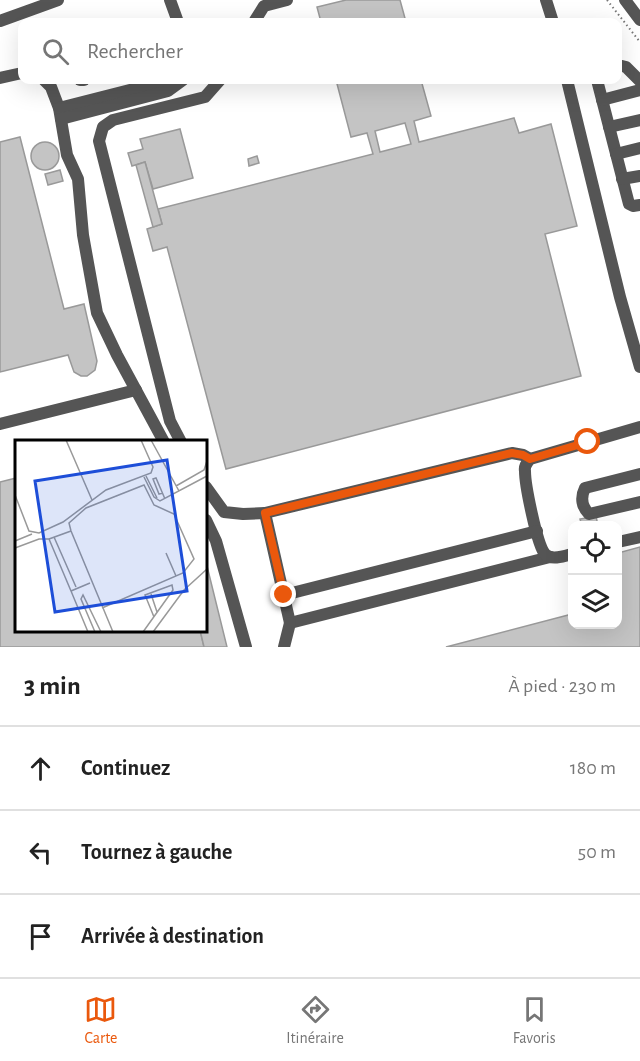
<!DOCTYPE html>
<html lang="fr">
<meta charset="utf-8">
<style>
body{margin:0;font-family:"Alegreya Sans",sans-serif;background:#f6f6f6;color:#222}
.controls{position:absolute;right:18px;bottom:18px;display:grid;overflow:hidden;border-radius:12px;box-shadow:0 6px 24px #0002}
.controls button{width:54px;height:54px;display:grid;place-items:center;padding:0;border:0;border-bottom:2px solid #e0e0e0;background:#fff;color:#222;font:30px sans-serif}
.stop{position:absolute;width:18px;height:18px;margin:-14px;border:4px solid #ea580c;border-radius:50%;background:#fff}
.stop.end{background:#ea580c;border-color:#fff;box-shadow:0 2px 6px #0008}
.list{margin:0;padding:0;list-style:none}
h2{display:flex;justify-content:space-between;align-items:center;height:78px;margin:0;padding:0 24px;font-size:26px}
h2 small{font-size:20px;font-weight:400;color:#767676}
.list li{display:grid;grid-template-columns:39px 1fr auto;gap:18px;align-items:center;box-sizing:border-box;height:84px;padding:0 24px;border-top:2px solid #e0e0e0}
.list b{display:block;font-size:22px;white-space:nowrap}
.list em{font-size:20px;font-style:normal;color:#767676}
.icon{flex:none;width:33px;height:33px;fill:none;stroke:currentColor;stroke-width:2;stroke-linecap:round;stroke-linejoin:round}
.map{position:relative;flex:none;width:640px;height:647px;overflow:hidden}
.search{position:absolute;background:#fff;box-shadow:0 6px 24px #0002;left:18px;right:18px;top:18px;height:66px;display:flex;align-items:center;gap:15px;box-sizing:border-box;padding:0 21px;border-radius:12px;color:#767676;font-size:22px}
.sheet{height:330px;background:#fff}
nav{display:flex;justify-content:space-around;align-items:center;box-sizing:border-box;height:84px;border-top:2px solid #e0e0e0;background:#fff;font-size:16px;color:#767676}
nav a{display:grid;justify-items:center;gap:3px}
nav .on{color:#ea580c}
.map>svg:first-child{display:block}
.building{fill:#c4c4c4;stroke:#999;stroke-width:1.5;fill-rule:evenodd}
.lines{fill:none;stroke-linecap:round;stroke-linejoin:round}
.path{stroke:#777;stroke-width:2;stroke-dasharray:1.5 3;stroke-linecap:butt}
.minor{stroke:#555;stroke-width:12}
.route{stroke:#ea580c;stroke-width:8}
.inset-road{fill:none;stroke:#999;stroke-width:1.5}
.view{fill:#1d4ed8;fill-opacity:0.15;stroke:#1d4ed8;stroke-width:3}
.inset-edge{fill:none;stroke:#000;stroke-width:3}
</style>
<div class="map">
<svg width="640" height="647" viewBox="0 0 640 647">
<rect width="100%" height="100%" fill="#fff"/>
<g class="building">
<path d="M346,0H400L406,22H321L317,7Z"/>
<path d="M336,80H421L431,116L414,121L419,142L514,118L519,133L551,124L577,226L545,234L581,376L226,469L167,247L153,251L147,229L162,224L158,209L373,154L367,133L351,137ZM405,123L411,144L380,152L375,131Z"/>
<path d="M180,129L193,178L153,189L145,162L132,166L128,153L143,149L140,139Z"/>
<path d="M20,137L64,309L84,304L97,361L95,370L87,376H81L74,372L68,355L0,372V142Z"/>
<circle cx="45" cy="156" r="14"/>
<path d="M257,156L259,163L249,166L248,159Z"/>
<path d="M145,162L162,224L153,227L136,165Z"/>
<path d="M60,170L63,181L48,185L45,174Z"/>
<path d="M16,478V630H200L204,647H0V482Z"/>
<path d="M596,516L598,526H582L580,519Z"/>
<path d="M640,547V647H446L572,614V624H618V553Z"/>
<path d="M206,562L227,647H204L200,630H206Z"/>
</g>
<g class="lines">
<path class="path" d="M607,0L640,42"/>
<g class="minor">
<path d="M170,0L178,22"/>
<path d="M546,0L553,22"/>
<path d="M625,0L640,20"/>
<path d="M0,21L58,0"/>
<path d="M254,22L264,6L287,0"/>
<path d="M618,65L626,67L640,81"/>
<path d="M0,78L22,73"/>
<path d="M44,80L51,87L59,108L67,155L78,179L83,235L97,313L117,355L164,442"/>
<path d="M80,80H84"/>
<path d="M567,80L620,297L640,367"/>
<path d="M597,80L629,204L633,206L640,205"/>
<path d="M602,100L640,90"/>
<path d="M59,108L169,80"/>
<path d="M61,119L168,91L183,80"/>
<path d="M609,127L640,120"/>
<path d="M616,154L640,148"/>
<path d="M622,179L640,176"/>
<path d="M0,424L136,390"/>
<path d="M181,442L170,421L99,141L103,127L113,120L205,97L220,80"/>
<path d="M530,459L523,455L512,453L265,513L290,623L550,557"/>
<path d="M640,474L585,488C580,498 582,507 589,514L640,502"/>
<path d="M206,487L224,512L243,514L265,513"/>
<path d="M206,520L216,541L246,647"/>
<path d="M618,542L640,537"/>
<path d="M572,554C565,556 551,561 545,554C537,545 525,485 525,471C524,466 527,463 530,459L640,427"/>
<path d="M284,595L537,531"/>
<path d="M284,647L290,623"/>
</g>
</g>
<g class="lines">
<path class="route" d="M284,595L265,513L512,453L523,455L530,459L588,442"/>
</g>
<g transform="translate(15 440)">
<rect width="192" height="192" fill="#fff"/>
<path class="inset-road" d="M51,0L77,60M136,0L164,51M131,36L142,58M129,37L139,57L145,61L192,36M161,46L189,30L192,21M148,53L144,54L138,39L141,38L150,59M0,55L14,91L24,93L48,82L91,50L136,33L138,27L126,0M56,91L54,83L71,68L129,45L139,65L159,74L179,119L168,133L87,168M39,97L61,147M0,101L17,94M0,108L24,99H34M151,113L161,136M56,151L34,99L56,91L98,192M136,154L142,172M73,192L56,151L75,143M80,192L66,159L68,155L86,192M128,192L158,150L157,145L130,155L139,177M138,192L169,150L192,129"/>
<path class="view" d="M152,20L172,151L40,172L20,41Z"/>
<rect width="192" height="192" class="inset-edge"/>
</g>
</svg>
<div class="controls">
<button><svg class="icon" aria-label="locate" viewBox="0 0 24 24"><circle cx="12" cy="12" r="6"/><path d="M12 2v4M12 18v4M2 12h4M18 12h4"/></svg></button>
<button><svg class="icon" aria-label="layers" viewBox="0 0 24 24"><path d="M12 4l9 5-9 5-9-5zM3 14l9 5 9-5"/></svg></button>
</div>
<div class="stop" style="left:588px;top:442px"></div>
<div class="stop end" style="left:284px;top:595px"></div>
<div class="search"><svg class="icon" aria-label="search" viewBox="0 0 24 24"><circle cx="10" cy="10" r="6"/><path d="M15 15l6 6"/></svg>Rechercher</div>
</div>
<section class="sheet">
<h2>3 min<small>À pied · 230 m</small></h2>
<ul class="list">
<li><svg class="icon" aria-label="ahead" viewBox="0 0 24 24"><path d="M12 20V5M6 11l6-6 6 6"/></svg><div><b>Continuez</b></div><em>180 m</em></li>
<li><svg class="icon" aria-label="left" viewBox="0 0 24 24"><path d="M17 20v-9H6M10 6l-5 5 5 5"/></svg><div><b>Tournez à gauche</b></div><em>50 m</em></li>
<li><svg class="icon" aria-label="arrive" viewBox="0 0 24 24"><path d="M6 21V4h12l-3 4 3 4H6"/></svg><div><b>Arrivée à destination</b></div></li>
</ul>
</section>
<nav>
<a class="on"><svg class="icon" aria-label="map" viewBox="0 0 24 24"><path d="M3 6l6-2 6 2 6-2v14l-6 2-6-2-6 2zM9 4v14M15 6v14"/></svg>Carte</a>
<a><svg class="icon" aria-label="directions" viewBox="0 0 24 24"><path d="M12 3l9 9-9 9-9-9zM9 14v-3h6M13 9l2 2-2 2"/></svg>Itinéraire</a>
<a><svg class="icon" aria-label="saved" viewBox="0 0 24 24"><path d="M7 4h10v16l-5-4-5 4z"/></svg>Favoris</a>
</nav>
